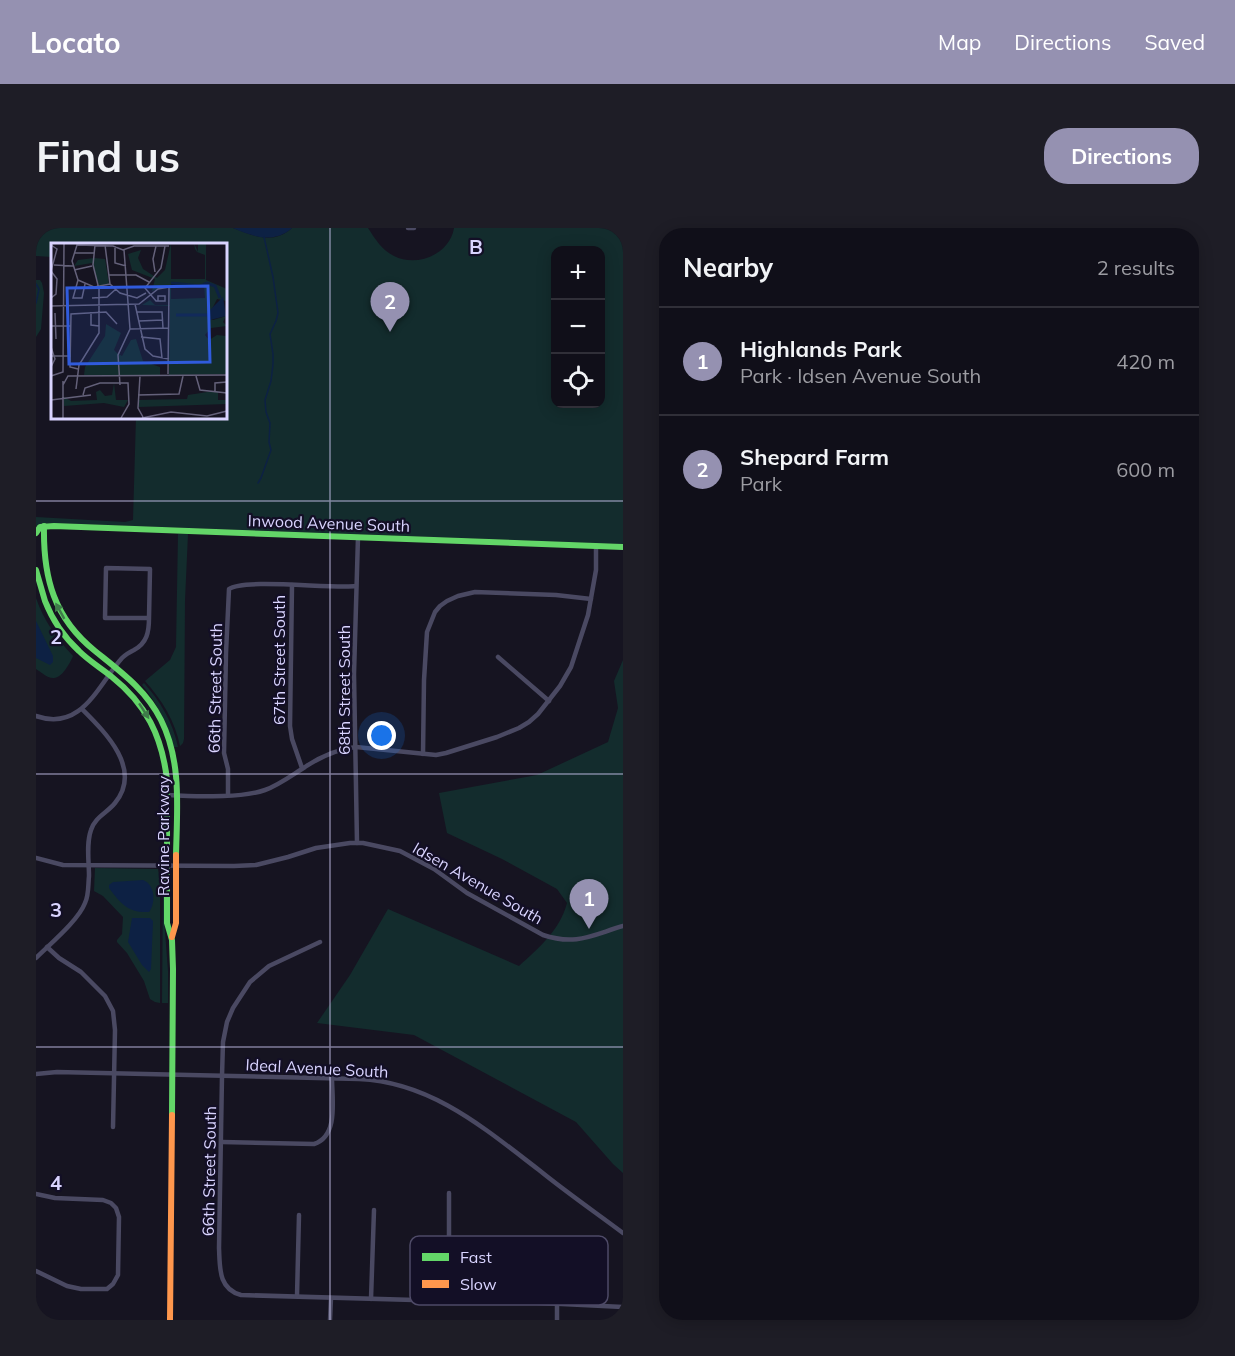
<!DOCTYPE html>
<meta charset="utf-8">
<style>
body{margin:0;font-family:Mulish,sans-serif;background:#1e1d26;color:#f1f3f6}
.controls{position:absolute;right:18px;top:18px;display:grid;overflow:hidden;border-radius:12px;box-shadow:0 3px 15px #0003}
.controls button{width:54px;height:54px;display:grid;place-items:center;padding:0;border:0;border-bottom:2px solid #302f38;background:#100f19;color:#f1f3f6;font:30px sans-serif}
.you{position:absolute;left:346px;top:508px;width:21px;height:21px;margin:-15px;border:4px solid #fff;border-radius:50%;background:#1a73e8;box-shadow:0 0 0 9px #1a73e833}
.badge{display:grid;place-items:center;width:39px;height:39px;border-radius:50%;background:#9591b1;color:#fff;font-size:20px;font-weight:700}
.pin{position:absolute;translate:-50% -50px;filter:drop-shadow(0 2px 3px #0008)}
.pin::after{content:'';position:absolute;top:32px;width:21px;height:18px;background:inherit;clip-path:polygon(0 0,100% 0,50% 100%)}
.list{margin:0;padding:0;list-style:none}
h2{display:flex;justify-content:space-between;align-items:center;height:78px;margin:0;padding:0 24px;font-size:26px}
h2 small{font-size:20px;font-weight:400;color:#9c9ca2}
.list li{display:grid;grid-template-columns:39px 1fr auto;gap:18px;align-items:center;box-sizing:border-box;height:108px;padding:0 24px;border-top:2px solid #302f38}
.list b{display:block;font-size:22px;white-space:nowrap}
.list p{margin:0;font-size:20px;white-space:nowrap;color:#9c9ca2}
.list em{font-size:20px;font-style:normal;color:#9c9ca2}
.icon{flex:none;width:33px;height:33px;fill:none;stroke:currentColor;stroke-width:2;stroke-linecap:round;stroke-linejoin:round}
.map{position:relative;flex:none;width:587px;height:1092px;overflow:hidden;border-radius:24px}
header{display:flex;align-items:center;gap:36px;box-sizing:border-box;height:84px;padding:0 30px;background:#9591b1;color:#fff}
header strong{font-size:28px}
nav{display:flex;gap:33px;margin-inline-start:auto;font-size:21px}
.intro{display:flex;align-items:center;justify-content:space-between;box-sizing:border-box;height:144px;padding:0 36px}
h1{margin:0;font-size:42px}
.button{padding:15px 27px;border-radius:24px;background:#9591b1;color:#fff;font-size:21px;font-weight:700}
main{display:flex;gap:36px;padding:0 36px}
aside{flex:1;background:#100f19;border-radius:24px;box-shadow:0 3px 15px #0003}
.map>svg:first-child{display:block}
.green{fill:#132c2d;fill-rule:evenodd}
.water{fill:#0d2144}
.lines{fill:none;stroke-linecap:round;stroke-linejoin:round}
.stream{stroke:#0d2144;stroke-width:1.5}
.street{stroke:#4a4962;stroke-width:4.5}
.fast{stroke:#63d668;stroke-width:6}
.slow{stroke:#ff974d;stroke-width:6}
.oneway{fill:#3f7c4a}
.grid{fill:none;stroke:#d9d4ff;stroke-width:1.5;stroke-opacity:0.55}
.labels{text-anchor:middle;stroke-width:4.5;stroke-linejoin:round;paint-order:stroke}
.street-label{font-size:16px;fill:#d9d4ff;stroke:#130f26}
.inset-river{fill:none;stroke:#0d2144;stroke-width:3}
.inset-road{fill:none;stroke:#64617a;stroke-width:1.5}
.view{fill:#305bdc;fill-opacity:0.15;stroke:#305bdc;stroke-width:3}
.inset-edge{fill:none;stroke:#d9d4ff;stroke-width:3}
.key{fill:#130f26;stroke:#4e4a67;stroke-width:1.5}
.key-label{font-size:16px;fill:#d9d4ff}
.grid-label{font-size:20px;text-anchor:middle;font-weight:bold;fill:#d9d4ff;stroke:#130f26;stroke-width:4.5;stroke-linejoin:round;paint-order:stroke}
</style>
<header>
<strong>Locato</strong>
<nav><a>Map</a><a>Directions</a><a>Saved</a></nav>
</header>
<div class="intro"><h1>Find us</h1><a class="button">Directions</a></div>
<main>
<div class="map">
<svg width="587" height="1092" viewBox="0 0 587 1092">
<rect width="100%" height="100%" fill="#161421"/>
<g class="green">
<path d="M0,0H197C218,8 237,17 256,0H332C339,11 346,22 358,28C381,40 414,26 418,0H587V316L16,295L5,296L0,298V289L89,294L97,292L100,189H189V16H16V29L0,28ZM520,22H564V176H520Z"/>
<path d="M0,52H4L6,55L8,65L5,101L0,109Z"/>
<path d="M142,306H152L149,372L148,511L147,515L144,518C139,493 126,472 109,453L134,432L140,419Z"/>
<path d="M0,370C8,393 21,411 37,428C34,435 26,450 18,450C12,451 5,444 0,441Z"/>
<path d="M587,432V945L577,936L540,894L378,807L281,795L314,747L352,681L483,738C503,720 524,702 531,675L521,661L466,631L411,605L403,565L501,547L572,514L582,480L578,453Z"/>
<path d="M108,455C124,473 137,494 142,519H138C130,497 122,475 106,457Z"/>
<path d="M59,640L122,641L124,655V775L119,774L114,771L108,753L91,725L81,714V712L86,706L87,689L67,668L58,663Z"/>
<path d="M125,642L128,646V690L132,743V775H126L127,655L124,646Z"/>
</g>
<g class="water">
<path d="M197,0H256C238,16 218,9 197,0Z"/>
<path d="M0,393L17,428V434L14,437L0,430Z"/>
<path d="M107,652C119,656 120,675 113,684C92,685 85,676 73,660V657L77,654Z"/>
<path d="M96,690H114L117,693L115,741L113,744L106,737L92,714Z"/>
</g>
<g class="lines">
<g class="stream">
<path d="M0,56L3,61L0,75"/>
<path d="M222,255L225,250L235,222L233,214L234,195L230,184L229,172L235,153L237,136V126L234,106L240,93L242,85L237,49L228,9"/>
</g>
<g class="street">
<path d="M372,0H378"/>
<path d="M256,357L254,498L256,511L266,540"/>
<path d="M462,429L513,473"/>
<path d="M0,488C46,504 62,457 86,430C90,426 94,424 98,422C111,415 113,404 113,390L114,341L70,340L69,390H113"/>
<path d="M387,526L388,452L391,404L399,384L404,378L411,373L422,368L439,364L520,367L555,371"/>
<path d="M132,567C160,568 203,571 229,562C243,557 256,547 269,539C284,529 303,521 320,519L400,527L410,525L461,509L483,500L493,494L502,486L524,458L535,439L552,387L560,342V318"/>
<path d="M192,567V541L188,525L190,425L193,361C208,350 296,361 320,358"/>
<path d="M321,615L318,446L322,309"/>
<path d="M0,630L27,637L198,638L220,637L252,629L280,620L314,615H327L364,623L398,641L431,665L507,707C540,718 556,707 587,698"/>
<path d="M284,714L233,738L214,754L197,780L191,794L187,814L186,848L183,1020C184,1039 182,1061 205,1067L413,1073L485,1074L587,1079"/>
<path d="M11,719L23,730L45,744L69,768L77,783L79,802L77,899"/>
<path d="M0,730C14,716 42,693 49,675C53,667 52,657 53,648C53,634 50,616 55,602C59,589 71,585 79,575C107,541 69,504 46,481"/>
<path d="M0,846L21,844L323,851C395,854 448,900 503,942C530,964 559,984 587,1005"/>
<path d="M186,914L278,916C303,908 296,871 296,850"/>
<path d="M0,966L19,970L67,972L75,975L80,980L83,989L82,1047L77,1056L71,1061H45L31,1058L0,1043"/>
<path d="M261,1068L263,987"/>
<path d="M335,1071L338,982"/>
<path d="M413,1073V965"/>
<path d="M485,1074L486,1016"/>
<path d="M294,1092L295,1070"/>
<path d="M521,1092V1075"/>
</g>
<g class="fast">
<path d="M8,298C7,350 18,390 59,423C85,444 110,462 125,492C146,534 141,581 140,627"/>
<path d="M0,305L4,299L18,298L587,319"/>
<path d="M0,342C3,352 6,363 9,373C16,391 29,410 43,423C53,433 65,440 76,449C110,476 126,508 131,552V695L136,712L137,741L136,887"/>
</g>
<g class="slow">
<path d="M136,709L140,695V627"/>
<path d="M134,1092L136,887"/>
</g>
</g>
<defs><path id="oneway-solid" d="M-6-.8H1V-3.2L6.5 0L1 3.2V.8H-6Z" transform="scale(1.5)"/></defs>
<g class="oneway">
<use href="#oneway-solid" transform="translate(24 383) rotate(-119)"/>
<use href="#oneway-solid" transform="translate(108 483) rotate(57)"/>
</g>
<path class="grid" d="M294,0V1092M0,273H587M0,546H587M0,819H587"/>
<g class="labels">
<g class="street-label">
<text transform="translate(293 295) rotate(2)" y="6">Inwood Avenue South</text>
<text transform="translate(243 432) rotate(-90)" y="6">67th Street South</text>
<text transform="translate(179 460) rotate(-89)" y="6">66th Street South</text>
<text transform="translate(308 462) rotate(-90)" y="6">68th Street South</text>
<text transform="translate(127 608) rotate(-90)" y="6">Ravine Parkway</text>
<text transform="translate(442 655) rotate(30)" y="6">Idsen Avenue South</text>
<text transform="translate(281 840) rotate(3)" y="6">Ideal Avenue South</text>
<text transform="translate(173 943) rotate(-89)" y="6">66th Street South</text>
</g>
</g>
<g transform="translate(15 15)">
<rect width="176" height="176" fill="#161421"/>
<path d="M120,0V36H154V12L146,9L144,6L143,0L147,9V0H155V37L176,46L175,58L166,56L157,74L162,77L175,73L172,79L176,83L160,85L154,92L158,97L166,92L175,93V131L118,132L119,63L91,62L99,57L104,62H119L118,43L101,48L104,36L81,27L77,11L90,7L87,15L92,26L106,35L114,27ZM120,41H153L154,55L120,56ZM43,15L54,16L58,41L48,43L41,20L23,23L27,17ZM55,81L70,90L63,107L66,110L71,113L80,97L85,96L92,118L109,124V132H33L34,124L54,93ZM63,140L65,157H77L73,164L53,160L13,163V154L20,158L46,157L45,149L49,147L54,153L61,152ZM163,148L167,149V157H175L176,161L88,164L87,157L136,156L137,152Z" fill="#132c2d" fill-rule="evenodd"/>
<path d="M172,54L175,73L159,77L158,68Z" fill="#0d2144"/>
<path class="inset-river" d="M120,40L149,43L156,40L164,43L169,55M125,72H157"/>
<path class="inset-road" d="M0,2L6,6L0,28L6,36L5,51L0,55M54,2L59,41M64,3V20L75,23M24,10H43M3,22L22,23M23,27L41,23M104,29L102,16L105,3M58,32H85L98,39M27,37L21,18L26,2L62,3L72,7L83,3H118M27,37L43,44L59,41L69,50L86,55L95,50M27,37L22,55H31L34,41M41,55L56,54L65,46M107,58V53H114V58H105L94,45L110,25L114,3M84,61L94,106L102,113L118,116M0,63L88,61L107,46L118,44L117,131M40,69V82L48,83M85,69H111L112,85M4,70L5,96M88,78L112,77M0,83H20M79,86L118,85M90,94L109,96L111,115M0,104L4,116L0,124M0,113H20M27,126L19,124L20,71L55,69L66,81M0,133L12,129L13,0M89,133L87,165L92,174M145,133L149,147L176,150M12,138V175M12,142L17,133L176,132M69,142L67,112L79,86L73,7M25,146L28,122L48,90V46L42,22L44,2M164,148V140L176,139M32,152L34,145L49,140H77L78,161L70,175M87,152L128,151L132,133M0,157L40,152M91,175L120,169L156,173L176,168"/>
<path class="view" d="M157,43L159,119L18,121L16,45Z"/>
<rect width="176" height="176" class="inset-edge"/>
</g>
<rect x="374" y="1008" width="198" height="69" rx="9" class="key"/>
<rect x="386" y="1025" width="27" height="8" fill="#63d668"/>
<rect x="386" y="1052" width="27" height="8" fill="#ff974d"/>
<g class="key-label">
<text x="424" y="1035">Fast</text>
<text x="424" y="1062">Slow</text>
</g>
<g class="grid-label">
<text x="440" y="26">B</text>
<text x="20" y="416">2</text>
<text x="20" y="689">3</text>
<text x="20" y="962">4</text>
</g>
</svg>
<div class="controls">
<button>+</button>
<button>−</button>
<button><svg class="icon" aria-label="locate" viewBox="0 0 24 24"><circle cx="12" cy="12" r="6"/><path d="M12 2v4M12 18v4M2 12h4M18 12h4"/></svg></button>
</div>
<div class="you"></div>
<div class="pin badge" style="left:553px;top:701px">1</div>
<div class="pin badge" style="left:354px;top:104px">2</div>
</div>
<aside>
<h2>Nearby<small>2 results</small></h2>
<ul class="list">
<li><span class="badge">1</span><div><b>Highlands Park</b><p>Park · Idsen Avenue South</p></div><em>420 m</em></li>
<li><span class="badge">2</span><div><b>Shepard Farm</b><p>Park</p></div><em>600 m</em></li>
</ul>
</aside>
</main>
